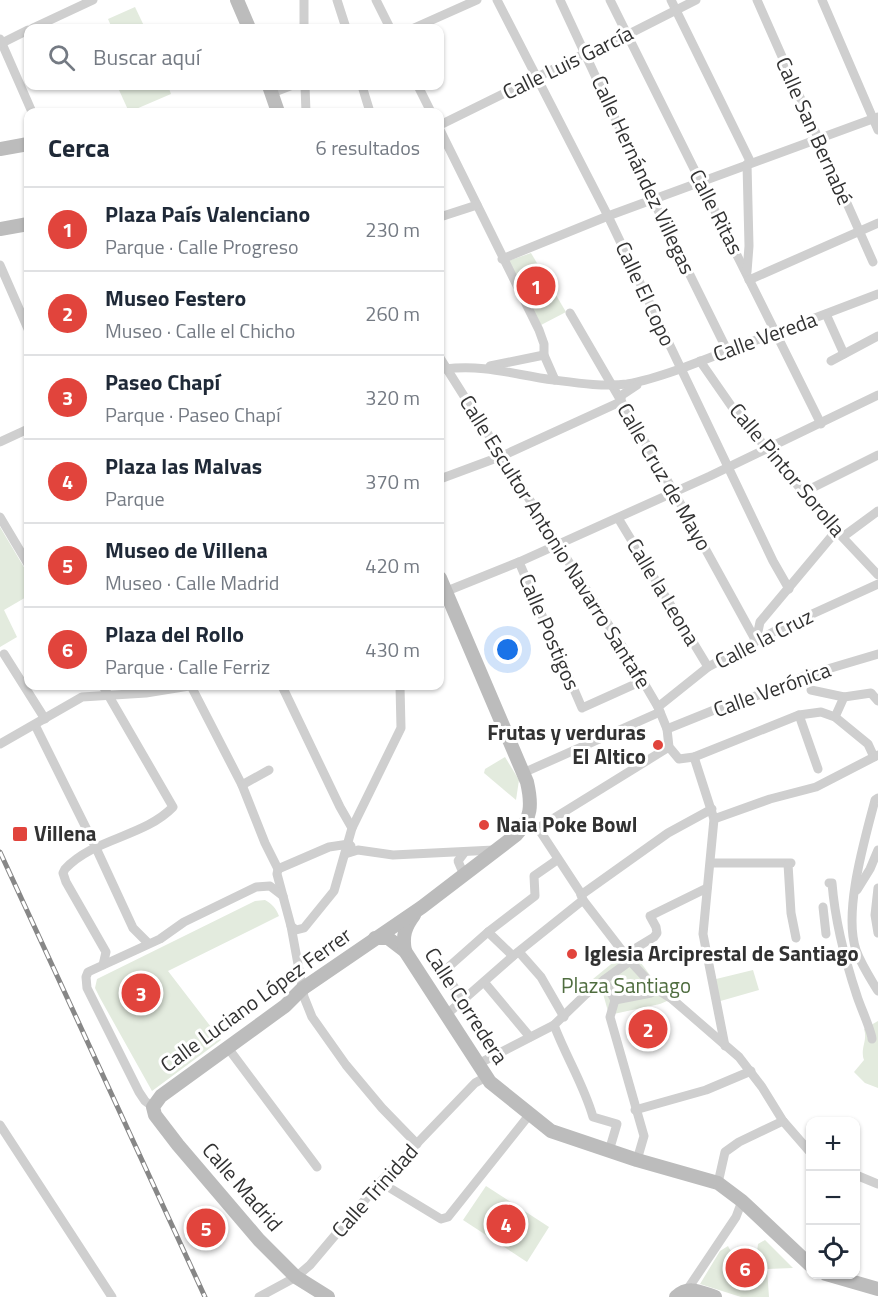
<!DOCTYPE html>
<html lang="es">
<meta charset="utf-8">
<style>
body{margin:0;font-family:"Titillium Web",sans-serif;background:#f2f2f3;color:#1f2937}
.controls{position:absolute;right:18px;bottom:18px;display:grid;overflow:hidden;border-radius:12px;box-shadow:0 2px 4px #0004}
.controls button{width:54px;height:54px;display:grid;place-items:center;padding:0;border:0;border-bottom:2px solid #e0e1e3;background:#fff;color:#1f2937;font:30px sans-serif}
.you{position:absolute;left:508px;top:650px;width:21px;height:21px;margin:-15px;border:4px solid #fff;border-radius:50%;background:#1a73e8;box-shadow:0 0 0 9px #1a73e833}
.badge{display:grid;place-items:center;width:39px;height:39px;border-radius:50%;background:#e1443c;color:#fff;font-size:20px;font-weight:700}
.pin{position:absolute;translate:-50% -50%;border:3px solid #fff;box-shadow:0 2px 6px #0006}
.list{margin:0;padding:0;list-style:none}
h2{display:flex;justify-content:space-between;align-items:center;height:78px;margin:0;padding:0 24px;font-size:26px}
h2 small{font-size:20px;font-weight:400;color:#747a83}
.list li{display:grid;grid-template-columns:39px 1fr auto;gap:18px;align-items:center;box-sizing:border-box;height:84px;padding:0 24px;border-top:2px solid #e0e1e3}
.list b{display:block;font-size:22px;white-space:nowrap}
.list p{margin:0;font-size:20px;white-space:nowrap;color:#747a83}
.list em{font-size:20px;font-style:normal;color:#747a83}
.icon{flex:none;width:33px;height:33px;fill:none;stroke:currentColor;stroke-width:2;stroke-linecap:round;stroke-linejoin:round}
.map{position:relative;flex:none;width:878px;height:1297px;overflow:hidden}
.search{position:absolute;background:#fff;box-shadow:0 2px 4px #0004;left:24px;top:24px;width:420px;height:66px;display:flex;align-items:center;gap:15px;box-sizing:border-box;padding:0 21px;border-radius:12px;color:#747a83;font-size:22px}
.panel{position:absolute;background:#fff;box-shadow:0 2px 4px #0004;left:24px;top:108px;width:420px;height:582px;border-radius:12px}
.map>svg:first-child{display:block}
.green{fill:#e3ebde}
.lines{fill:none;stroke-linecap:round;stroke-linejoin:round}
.street{stroke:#cfcfcf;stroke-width:9}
.secondary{stroke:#bcbcbc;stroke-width:14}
.rail-casing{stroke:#878787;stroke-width:5}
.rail{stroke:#fff;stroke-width:3;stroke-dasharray:9;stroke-linecap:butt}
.poi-dot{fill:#e1443c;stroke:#fff;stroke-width:2}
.labels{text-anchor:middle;stroke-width:6;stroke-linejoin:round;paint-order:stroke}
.street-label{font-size:21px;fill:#323232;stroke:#fff}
.poi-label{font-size:21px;font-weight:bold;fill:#323232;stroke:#fff;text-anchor:start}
.park-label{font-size:21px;fill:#4f6d3f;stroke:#fff}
</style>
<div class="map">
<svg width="878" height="1297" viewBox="0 0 878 1297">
<rect width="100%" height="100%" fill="#fff"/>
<g class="green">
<path d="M135,7L145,28H112L108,19Z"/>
<path d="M130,86H168L171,94L129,112L119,90Z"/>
<path d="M531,253L566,312L541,325L508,261Z"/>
<path d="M0,527L28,574V596L4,610L17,637L0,647Z"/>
<path d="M505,757L519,780L516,800L484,773L485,769Z"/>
<path d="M265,900C272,904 276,908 279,916L168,971L221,1040L152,1091L100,998L95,988L97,979L255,901Z"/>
<path d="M633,952L652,978L674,998L660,1004L609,1015L602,990L593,979L621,956Z"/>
<path d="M753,970L759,990L717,1002L712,980Z"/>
<path d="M878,1021V1088L865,1083L854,1072L864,1060C860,1047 868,1041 864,1029Z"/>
<path d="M486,1186L549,1227L527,1262L463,1220Z"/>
<path d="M765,1240L793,1268L767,1269L769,1297H741L700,1284L720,1251L728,1246C734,1259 746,1261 757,1252L758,1244Z"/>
</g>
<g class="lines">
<g class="street">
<path d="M304,0V28"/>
<path d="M337,0L346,28"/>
<path d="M376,0L390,28"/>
<path d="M497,0L608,216L773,561L789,589"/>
<path d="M560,0L653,200L727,350"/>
<path d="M610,0L821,424"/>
<path d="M671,0L751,163"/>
<path d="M757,0L873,262"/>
<path d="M822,0L878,130"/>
<path d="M33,28L93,0"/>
<path d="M414,28L477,0"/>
<path d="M0,39L32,112"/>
<path d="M2,43L28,30"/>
<path d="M305,86L306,112"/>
<path d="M362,86L370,112"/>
<path d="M418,86L431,112"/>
<path d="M272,93L290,86"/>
<path d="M440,125L586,53L627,35L696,0"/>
<path d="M440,130L539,330L544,344V355L555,380"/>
<path d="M440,217L477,205"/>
<path d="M502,259L608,216L878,117"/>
<path d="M0,265L28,329"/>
<path d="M747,272L749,246L747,164"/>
<path d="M749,280L878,223"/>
<path d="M570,313L674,492L756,641"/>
<path d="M826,314L844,354"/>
<path d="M440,358L627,654L658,707L667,729L669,747L679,759L694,757L799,715L821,712L835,717L868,744L874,757"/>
<path d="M700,361L732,407L830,524L878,575"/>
<path d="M831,361L878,336"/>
<path d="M490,366L544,355"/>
<path d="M445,369C485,364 515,375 554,380C577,383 604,387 627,384C646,381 663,375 680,369L878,294"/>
<path d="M0,442L28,429"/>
<path d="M440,479L502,456L620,402L622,395L637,385"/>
<path d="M804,492L878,455"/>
<path d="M0,517L28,564"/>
<path d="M618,518L708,667"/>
<path d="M844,536L878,511"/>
<path d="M519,562L582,708L642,681"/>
<path d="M442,593L519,562L710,476L878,395"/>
<path d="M756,641L760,622L837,530"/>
<path d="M4,654L45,719"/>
<path d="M191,686L242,785L265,843L278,869L277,874L291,926L304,997L312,1017L346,1065L382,1108L417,1144"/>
<path d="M282,686L340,807L352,828"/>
<path d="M811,690L844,697"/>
<path d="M658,707L708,667L777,630L878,584"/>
<path d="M799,715L818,769"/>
<path d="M835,717L844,697L871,693L878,701"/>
<path d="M35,725L96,848L133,928L148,943"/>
<path d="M667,729L724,706L768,692L804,676L878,654"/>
<path d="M0,744L82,697L146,693L189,686"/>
<path d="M694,757L714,819L703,934L725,1046"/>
<path d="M523,773L660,712"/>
<path d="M242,785L269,770"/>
<path d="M878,798L875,800C865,839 843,911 856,950C861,964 870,978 878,991"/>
<path d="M714,819L770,799L816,787L878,755"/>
<path d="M527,823L538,828L580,892L583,900L630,961L656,989L672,999L739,1057L762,1087L783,1121L810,1152"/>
<path d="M538,828L669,747"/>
<path d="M464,853L458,861L464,875"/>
<path d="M345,854L358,850L393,855L494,850"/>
<path d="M711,863H791"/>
<path d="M788,864L791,913L796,938"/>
<path d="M278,869L329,847L349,844L351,846"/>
<path d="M829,883H832C835,921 845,960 857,996C860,1006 872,1032 872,1039"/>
<path d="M878,888L875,915L878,933"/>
<path d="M857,890L870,869L878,850"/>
<path d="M581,895L668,833L712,809"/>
<path d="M823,907L826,934"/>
<path d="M291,926L296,930L304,928L334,891L352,828L401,728L400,686"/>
<path d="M488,932L513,956"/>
<path d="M519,952L541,977L564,1017"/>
<path d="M626,954L654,937L657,933L656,927L650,916L707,888"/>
<path d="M630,961L604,980L615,1000L651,993L656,989"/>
<path d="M103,965L106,952L66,882L63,873L65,869C94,838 144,837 173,807L103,686"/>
<path d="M484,982L530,1037"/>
<path d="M615,1000L610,1017L644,1136L637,1160"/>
<path d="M463,1001L444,971L488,932L535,896L534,876L557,860"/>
<path d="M446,1015L513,956L583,900"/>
<path d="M554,1025C566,1057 584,1085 593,1117L617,1124L609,1151"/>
<path d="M228,1048L317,1167"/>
<path d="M478,1064L554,1025L585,995L604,980"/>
<path d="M153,1107L145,1101L139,1092L87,988L86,977L88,972L160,939L184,922L256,887L270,886L283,896"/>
<path d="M635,1110L706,1090L751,1071"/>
<path d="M0,1125L112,1297"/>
<path d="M856,1175L878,1184"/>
<path d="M380,1182L441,1219L448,1217L530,1114"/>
<path d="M718,1183L725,1152L739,1142L783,1121"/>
<path d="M687,1290L736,1217L742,1201"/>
<path d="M259,1297L296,1277L310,1265L380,1182L475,1083L486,1077"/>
</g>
<g class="secondary">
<path d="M237,0L249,28"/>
<path d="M269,86L278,112"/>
<path d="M0,149L28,144"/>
<path d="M0,229L28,224"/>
<path d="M375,938H388L405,951L490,1082L551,1131L637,1160L718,1183L742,1201L810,1265"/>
<path d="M405,951C402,936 405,927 414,915"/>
<path d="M826,1274L878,1289"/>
<path d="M328,1297L296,1277L259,1240L178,1145L155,1115L153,1107L161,1096L285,1006L302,989L422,907L516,835C532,819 532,804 527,782L440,578"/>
<path d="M676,1297C689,1285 700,1292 715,1297"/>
</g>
<defs>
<path id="rail" d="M0,852L205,1297"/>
</defs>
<use href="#rail" class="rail-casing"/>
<use href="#rail" class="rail"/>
</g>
<g class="poi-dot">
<circle cx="658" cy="745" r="6"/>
<circle cx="484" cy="825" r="6"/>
<rect x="12" y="826" width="16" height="16" rx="3"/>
<circle cx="572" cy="954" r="6"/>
</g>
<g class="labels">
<g class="street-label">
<text transform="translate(568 63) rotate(-26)" y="7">Calle Luis García</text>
<text transform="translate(814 131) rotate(66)" y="7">Calle San Bernabé</text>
<text transform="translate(643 175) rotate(65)" y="7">Calle Hernández Villegas</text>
<text transform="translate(716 212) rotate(63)" y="7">Calle Ritas</text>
<text transform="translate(645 294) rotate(65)" y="7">Calle El Copo</text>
<text transform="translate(765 337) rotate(-20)" y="7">Calle Vereda</text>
<text transform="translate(787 470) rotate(50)" y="7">Calle Pintor Sorolla</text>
<text transform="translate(664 477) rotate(60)" y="7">Calle Cruz de Mayo</text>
<text transform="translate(555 542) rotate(58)" y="7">Calle Escultor Antonio Navarro Santafe</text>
<text transform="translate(663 592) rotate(59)" y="7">Calle la Leona</text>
<text transform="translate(549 632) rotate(67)" y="7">Calle Postigos</text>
<text transform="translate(764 639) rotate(-27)" y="7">Calle la Cruz</text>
<text transform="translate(772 690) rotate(-20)" y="7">Calle Verónica</text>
<text transform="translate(256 1000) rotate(-36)" y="7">Calle Luciano López Ferrer</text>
<text transform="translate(466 1006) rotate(57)" y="7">Calle Corredera</text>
<text transform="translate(242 1187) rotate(49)" y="7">Calle Madrid</text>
<text transform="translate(375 1191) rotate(-48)" y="7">Calle Trinidad</text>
</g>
<g class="poi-label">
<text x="646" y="740" text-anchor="end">Frutas y verduras<tspan x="646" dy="24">El Altico</tspan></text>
<text x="496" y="832">Naia Poke Bowl</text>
<text x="34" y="841">Villena</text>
<text x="584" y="961">Iglesia Arciprestal de Santiago</text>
</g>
<g class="park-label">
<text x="626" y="993">Plaza Santiago</text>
</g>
</g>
</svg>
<div class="controls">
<button>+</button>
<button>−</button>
<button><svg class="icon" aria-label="locate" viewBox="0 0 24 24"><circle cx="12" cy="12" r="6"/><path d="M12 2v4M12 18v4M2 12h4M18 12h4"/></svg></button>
</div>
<div class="you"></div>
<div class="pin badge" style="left:536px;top:286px">1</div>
<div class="pin badge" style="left:648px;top:1029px">2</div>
<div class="pin badge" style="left:141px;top:993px">3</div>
<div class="pin badge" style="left:506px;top:1224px">4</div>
<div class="pin badge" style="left:206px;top:1228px">5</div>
<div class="pin badge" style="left:745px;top:1268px">6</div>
<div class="search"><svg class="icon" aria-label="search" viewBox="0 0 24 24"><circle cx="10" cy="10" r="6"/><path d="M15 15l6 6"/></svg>Buscar aquí</div>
<section class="panel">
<h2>Cerca<small>6 resultados</small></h2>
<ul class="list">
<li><span class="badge">1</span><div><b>Plaza País Valenciano</b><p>Parque · Calle Progreso</p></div><em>230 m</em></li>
<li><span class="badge">2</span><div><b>Museo Festero</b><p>Museo · Calle el Chicho</p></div><em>260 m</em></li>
<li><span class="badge">3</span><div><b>Paseo Chapí</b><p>Parque · Paseo Chapí</p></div><em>320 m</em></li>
<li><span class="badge">4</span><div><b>Plaza las Malvas</b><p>Parque</p></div><em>370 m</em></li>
<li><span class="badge">5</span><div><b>Museo de Villena</b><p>Museo · Calle Madrid</p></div><em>420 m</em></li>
<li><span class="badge">6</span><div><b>Plaza del Rollo</b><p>Parque · Calle Ferriz</p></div><em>430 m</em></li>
</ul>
</section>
</div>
